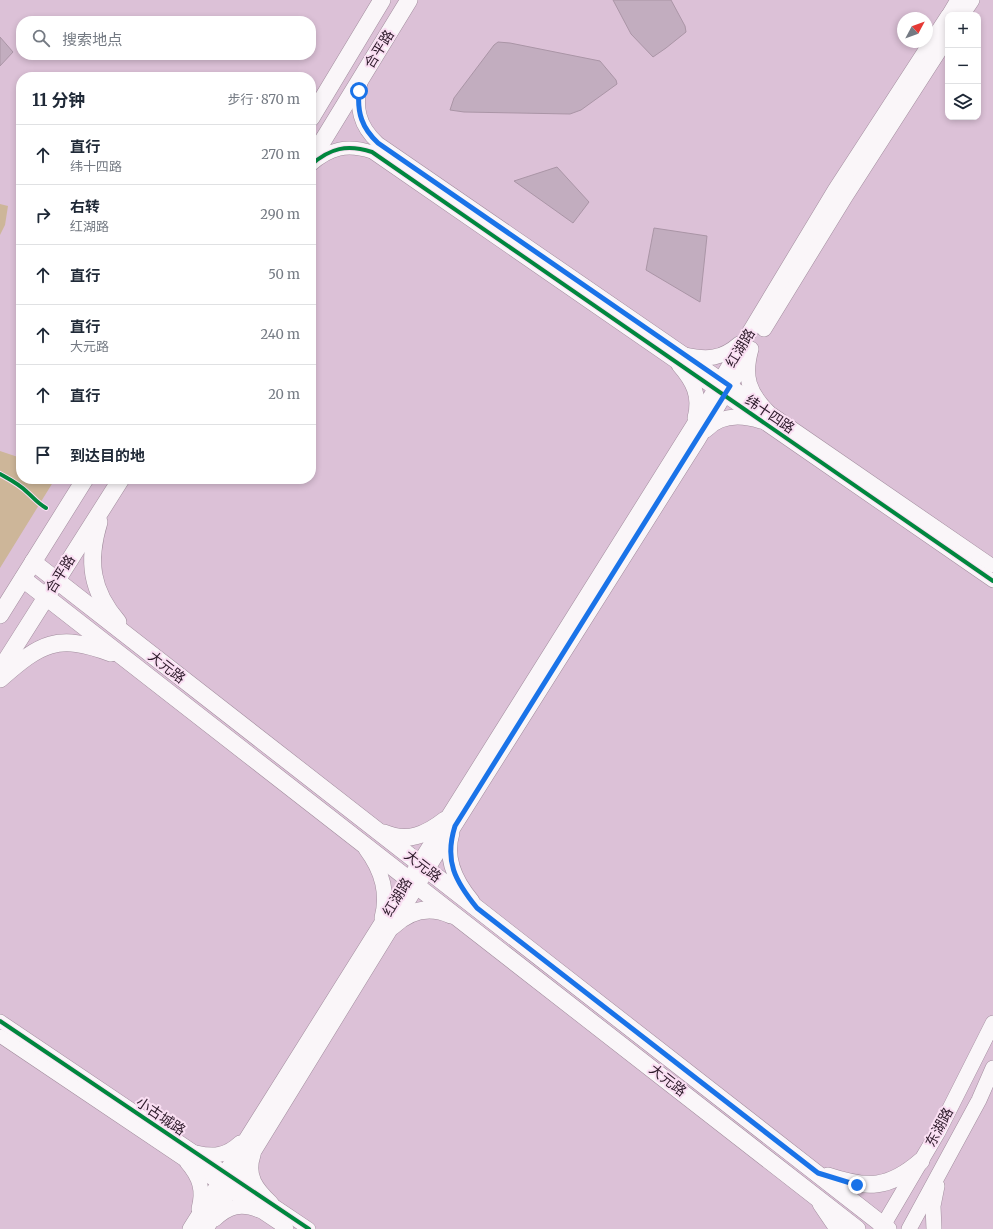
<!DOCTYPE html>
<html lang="zh">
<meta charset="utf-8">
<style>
body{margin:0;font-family:Merriweather,"Noto Sans SC",serif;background:#f2f2f3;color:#1f2937}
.controls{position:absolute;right:12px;top:12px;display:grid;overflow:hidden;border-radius:8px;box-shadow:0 2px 6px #0003}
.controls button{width:36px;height:36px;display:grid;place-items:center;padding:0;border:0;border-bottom:1px solid #e0e1e3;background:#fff;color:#1f2937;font:20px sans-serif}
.compass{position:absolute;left:897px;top:12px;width:36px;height:36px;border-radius:50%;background:#fff;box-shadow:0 2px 6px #0003;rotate:49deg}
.stop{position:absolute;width:12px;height:12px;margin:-9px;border:3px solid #1a73e8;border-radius:50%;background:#fff}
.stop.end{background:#1a73e8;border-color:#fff;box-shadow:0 1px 4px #0008}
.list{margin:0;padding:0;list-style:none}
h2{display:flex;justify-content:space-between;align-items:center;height:52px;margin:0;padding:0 16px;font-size:17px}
h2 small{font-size:13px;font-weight:400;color:#747a83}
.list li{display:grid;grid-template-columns:26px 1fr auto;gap:12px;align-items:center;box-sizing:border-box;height:60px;padding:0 16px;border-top:1px solid #e0e1e3}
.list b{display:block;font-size:15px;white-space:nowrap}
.list p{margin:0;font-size:13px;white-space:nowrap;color:#747a83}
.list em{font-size:13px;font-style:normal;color:#747a83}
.icon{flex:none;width:22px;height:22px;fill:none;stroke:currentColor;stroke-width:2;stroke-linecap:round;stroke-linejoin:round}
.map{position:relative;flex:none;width:993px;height:1229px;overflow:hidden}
.search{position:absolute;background:#fff;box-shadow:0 2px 6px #0003;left:16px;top:16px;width:300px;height:44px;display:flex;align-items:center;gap:10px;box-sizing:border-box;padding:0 14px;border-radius:16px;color:#747a83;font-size:15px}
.panel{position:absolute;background:#fff;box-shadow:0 2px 6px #0003;left:16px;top:72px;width:300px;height:412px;border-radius:16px}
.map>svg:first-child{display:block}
.green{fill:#cdb699}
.building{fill:#c2adbf;stroke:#aa95a6}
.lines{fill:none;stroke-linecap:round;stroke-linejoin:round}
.tertiary-casing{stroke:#a18c9d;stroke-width:14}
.secondary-casing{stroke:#a18c9d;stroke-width:16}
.primary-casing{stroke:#a18c9d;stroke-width:18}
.tertiary{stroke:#faf6f9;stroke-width:13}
.secondary{stroke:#faf6f9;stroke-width:15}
.primary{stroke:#faf6f9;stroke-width:17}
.cycleway-casing{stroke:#fadff3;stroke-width:6}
.cycleway{stroke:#00873e;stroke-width:4}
.route{stroke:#1a73e8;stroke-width:5}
.labels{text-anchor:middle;stroke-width:4;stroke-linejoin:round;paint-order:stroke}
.street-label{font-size:14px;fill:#2d1a2a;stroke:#fadff3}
</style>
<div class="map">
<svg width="993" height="1229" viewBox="0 0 993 1229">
<rect width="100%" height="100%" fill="#dcc1d7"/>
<g class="green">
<path d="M0,204L8,206L5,225L0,235Z"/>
<path d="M0,451L21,458V479H55L0,568Z"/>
</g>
<g class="building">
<path d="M613,0H671L685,26L686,32L666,48L653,57L631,34Z"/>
<path d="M0,37L13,52L0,66Z"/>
<path d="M498,42L510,43L600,61L616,80L617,84L581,110L570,114L464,112L450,110L454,98L494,45Z"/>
<path d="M557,167L589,202L573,223L514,181Z"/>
<path d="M654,228L707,236L700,302L646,270Z"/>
</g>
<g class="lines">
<defs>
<g id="tertiary">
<path d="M361,82C355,107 359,126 378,143L993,566"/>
<path d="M311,165C330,148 347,144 372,152L993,581"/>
<path d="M0,1021L309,1229"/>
<path d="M0,1036L287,1229"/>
</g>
<g id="secondary">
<path d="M949,15L958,0"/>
<path d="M962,15L972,0"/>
<path d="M764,329L845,197L948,37"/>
<path d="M751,349C743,377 749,393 769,413"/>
<path d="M685,355C707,360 722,359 739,344"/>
<path d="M679,365C693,381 701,396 695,418"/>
<path d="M706,430C721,414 742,415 761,421"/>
<path d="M452,833C444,859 456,882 472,901"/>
<path d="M366,849C381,869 389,892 382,918"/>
<path d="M196,1153C214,1157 226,1156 240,1143"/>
<path d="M253,1155C246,1176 256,1189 271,1203"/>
<path d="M187,1162C200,1177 204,1190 199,1209"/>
<path d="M820,1204L837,1229"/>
<path d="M215,1219C229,1206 241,1203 259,1210"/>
<path d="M190,1229L693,426L835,190L948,16"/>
<path d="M206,1229L439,850L699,438L744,362"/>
<path d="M881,1229L938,1132L993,1023"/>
<path d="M909,1229L979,1100L993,1068"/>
<path d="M934,1229L933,1206L937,1186"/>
</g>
<g id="primary">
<path d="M311,118L382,0"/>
<path d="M311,160L409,0"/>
<path d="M99,522C87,561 91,591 118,622"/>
<path d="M33,562L888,1229"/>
<path d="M23,579L857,1229"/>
<path d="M0,615L85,479"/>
<path d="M0,670L121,479"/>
<path d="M0,679C41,643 57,633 111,653"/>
<path d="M384,833C407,843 426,835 445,820"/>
<path d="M393,926C410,910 429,905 451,915"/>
<path d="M828,1176C867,1189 889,1189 921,1161"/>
</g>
</defs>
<use href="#tertiary" class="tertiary-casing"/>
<use href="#secondary" class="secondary-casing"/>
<use href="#primary" class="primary-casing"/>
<use href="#tertiary" class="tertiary"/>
<use href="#secondary" class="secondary"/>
<use href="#primary" class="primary"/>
<defs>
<g id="cycleway">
<path d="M311,165C330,148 347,144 372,152L993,581"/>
<path d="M0,474C9,479 19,484 27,492C34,498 37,503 46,508"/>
<path d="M0,1021L309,1229"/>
</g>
</defs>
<use href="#cycleway" class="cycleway-casing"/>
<use href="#cycleway" class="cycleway"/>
</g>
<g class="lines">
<path class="route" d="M359,91C357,113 362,128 378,143L730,386L455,826C444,861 455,881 477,908L818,1173L857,1185"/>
</g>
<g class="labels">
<g class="street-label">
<text transform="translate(379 49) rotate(-58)" y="5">合平路</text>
<text transform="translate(740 348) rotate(-59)" y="5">红湖路</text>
<text transform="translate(770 414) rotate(34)" y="5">纬十四路</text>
<text transform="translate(60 574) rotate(-58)" y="5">合平路</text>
<text transform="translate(167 667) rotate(38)" y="5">大元路</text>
<text transform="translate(423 866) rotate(38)" y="5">大元路</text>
<text transform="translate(397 897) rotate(-59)" y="5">红湖路</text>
<text transform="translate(668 1080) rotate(38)" y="5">大元路</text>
<text transform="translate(161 1116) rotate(34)" y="5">小古城路</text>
<text transform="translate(939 1127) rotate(-62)" y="5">东湖路</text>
</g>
</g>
</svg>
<div class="controls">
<button>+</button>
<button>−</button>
<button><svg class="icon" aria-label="layers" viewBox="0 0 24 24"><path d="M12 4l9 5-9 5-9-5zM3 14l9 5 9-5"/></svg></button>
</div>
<svg class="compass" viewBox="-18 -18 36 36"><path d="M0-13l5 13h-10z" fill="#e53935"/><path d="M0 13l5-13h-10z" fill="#747a83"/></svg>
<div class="stop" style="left:359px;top:91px"></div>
<div class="stop end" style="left:857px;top:1185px"></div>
<div class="search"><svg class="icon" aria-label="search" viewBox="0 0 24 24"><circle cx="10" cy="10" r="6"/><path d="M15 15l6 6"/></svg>搜索地点</div>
<section class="panel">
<h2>11 分钟<small>步行 · 870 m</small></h2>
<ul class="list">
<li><svg class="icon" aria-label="ahead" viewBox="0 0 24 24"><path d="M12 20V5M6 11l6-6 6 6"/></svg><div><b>直行</b><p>纬十四路</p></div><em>270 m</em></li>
<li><svg class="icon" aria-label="right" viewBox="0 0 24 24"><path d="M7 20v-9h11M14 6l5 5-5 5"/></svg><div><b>右转</b><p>红湖路</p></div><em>290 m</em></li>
<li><svg class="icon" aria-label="ahead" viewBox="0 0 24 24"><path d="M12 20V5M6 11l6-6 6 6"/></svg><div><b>直行</b></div><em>50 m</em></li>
<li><svg class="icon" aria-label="ahead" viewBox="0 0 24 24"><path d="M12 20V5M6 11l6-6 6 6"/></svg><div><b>直行</b><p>大元路</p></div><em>240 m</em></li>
<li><svg class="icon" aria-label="ahead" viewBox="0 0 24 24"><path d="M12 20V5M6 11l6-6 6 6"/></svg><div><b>直行</b></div><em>20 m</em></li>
<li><svg class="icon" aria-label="arrive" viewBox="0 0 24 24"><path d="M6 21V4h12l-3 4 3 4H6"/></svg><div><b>到达目的地</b></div></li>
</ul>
</section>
</div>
